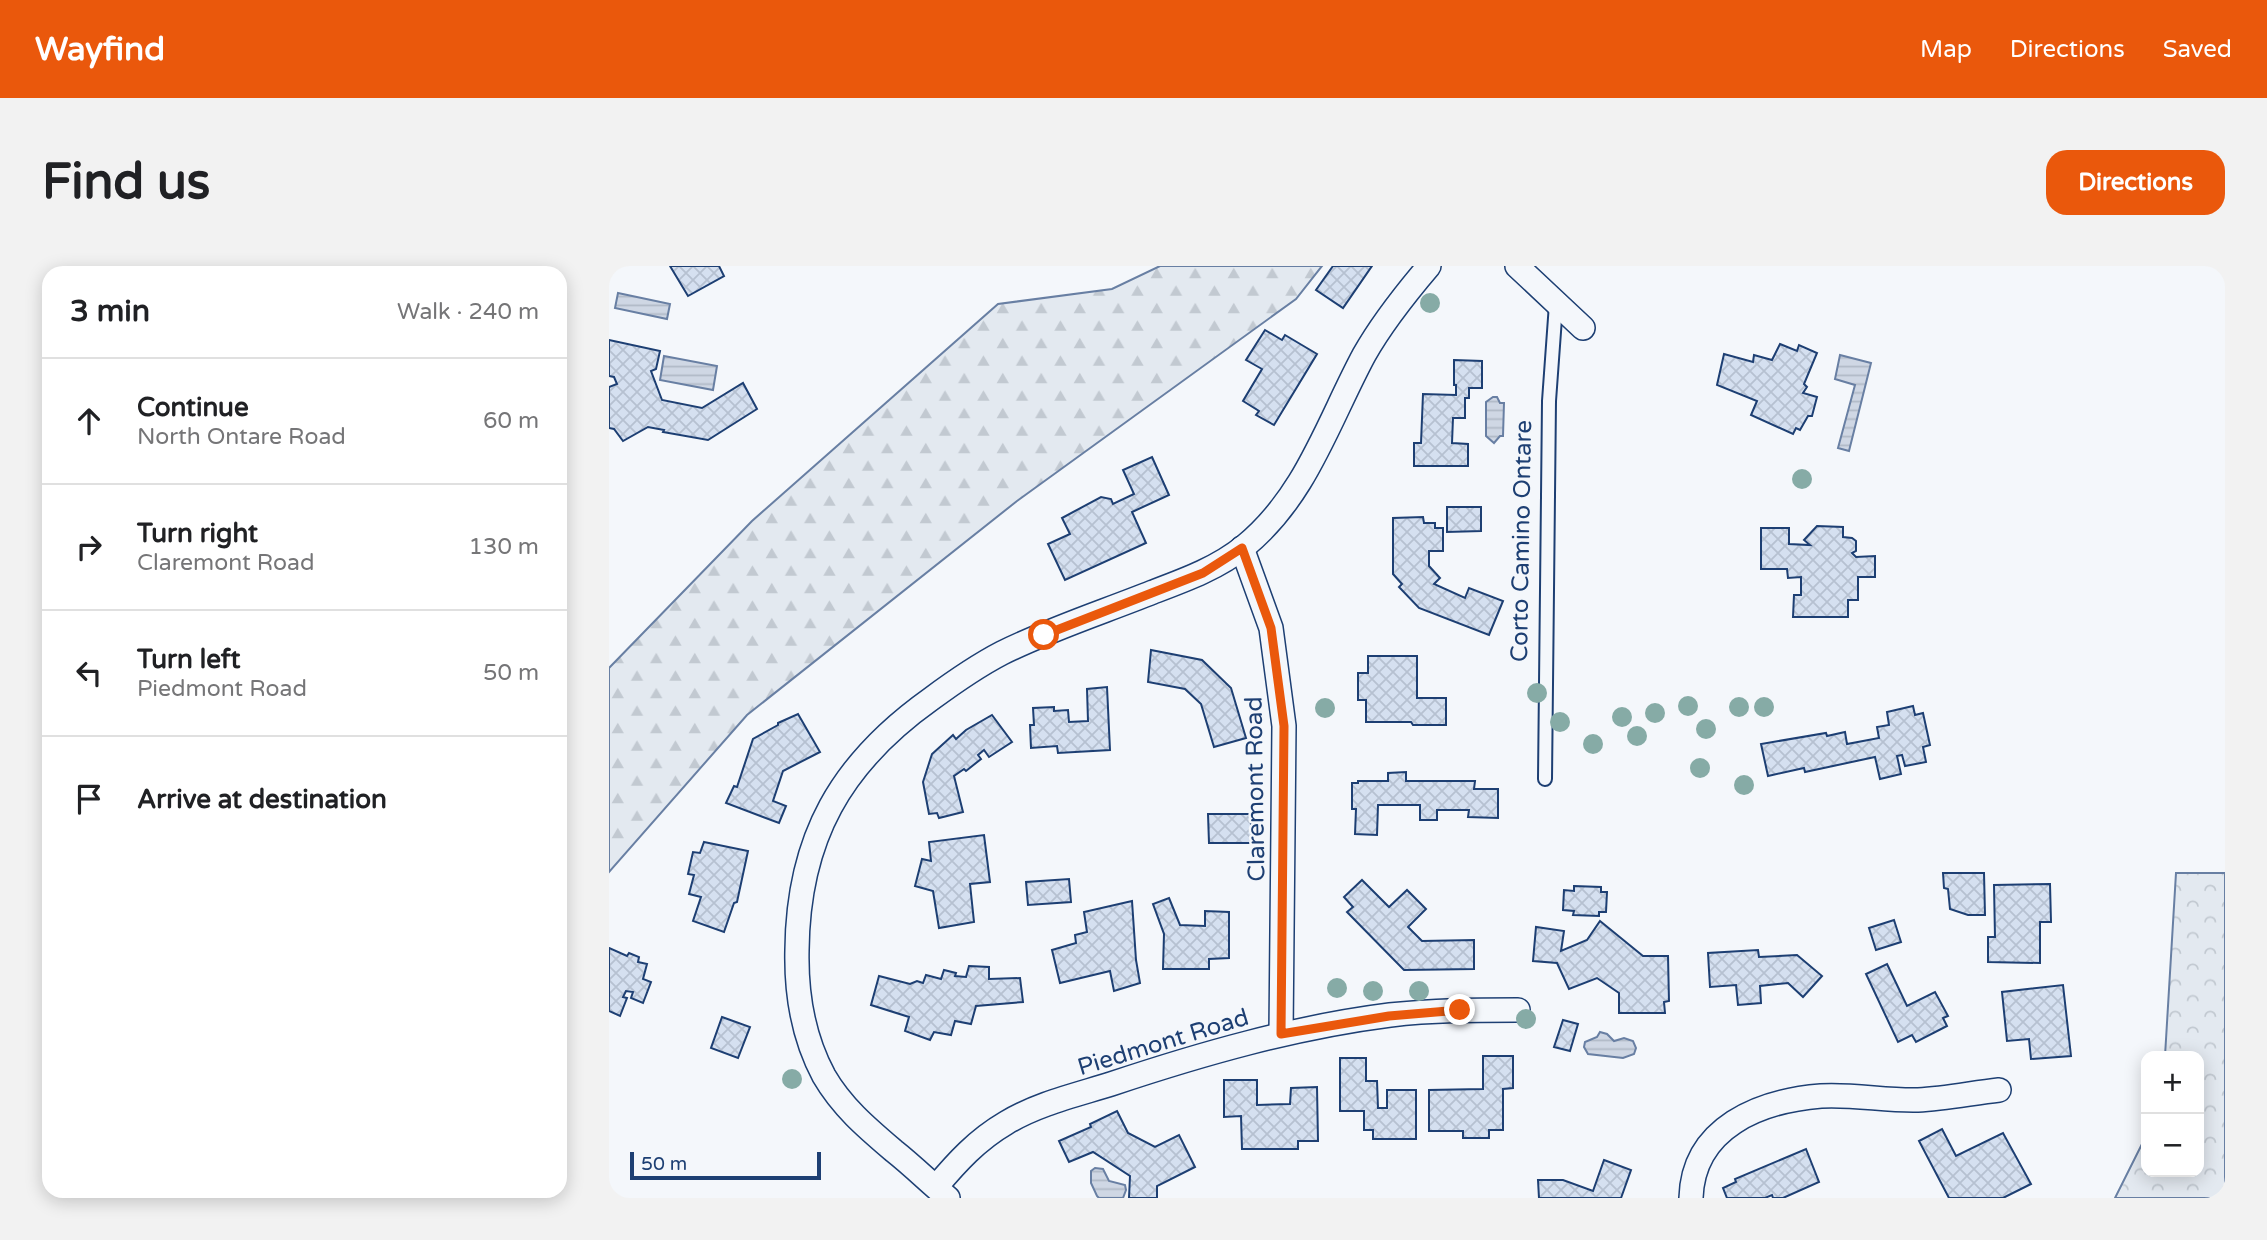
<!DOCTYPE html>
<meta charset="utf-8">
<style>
body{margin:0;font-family:"Varela Round",sans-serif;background:#f2f2f2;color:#202124}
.controls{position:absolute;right:21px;bottom:21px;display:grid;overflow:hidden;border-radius:14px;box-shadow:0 4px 18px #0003}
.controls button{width:63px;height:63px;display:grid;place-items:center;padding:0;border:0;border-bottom:2px solid #e0e0e0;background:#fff;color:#202124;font:35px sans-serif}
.scale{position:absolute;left:21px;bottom:18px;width:191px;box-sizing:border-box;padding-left:7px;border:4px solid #1d3f73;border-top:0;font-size:19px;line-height:24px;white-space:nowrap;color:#1d3f73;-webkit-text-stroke:5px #f4f7fb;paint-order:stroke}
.stop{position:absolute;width:21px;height:21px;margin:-16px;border:5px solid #ea580c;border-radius:50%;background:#fff}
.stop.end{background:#ea580c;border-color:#fff;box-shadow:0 2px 7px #0008}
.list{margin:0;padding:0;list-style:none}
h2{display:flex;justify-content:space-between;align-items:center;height:91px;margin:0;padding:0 28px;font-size:30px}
h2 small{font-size:23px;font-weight:400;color:#757577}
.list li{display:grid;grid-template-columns:46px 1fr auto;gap:21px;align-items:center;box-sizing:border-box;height:126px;padding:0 28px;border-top:2px solid #e0e0e0}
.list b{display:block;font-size:26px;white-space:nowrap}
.list p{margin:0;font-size:23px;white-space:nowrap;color:#757577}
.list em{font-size:23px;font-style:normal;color:#757577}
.icon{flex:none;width:38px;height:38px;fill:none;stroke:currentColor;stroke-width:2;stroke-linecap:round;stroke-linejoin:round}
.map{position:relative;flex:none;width:1616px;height:932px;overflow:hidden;border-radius:21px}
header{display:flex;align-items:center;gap:42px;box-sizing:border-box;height:98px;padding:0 35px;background:#ea580c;color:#fff}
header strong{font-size:33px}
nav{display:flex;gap:38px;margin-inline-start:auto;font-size:24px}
.intro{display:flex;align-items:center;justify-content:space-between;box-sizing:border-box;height:168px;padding:0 42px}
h1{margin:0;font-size:49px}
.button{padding:18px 32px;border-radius:21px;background:#ea580c;color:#fff;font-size:24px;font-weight:700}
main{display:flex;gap:42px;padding:0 42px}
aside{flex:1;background:#fff;border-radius:21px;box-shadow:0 4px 18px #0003}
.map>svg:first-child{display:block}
.forest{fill:url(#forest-firs);stroke:#687fa3;stroke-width:2}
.park{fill:url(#park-crowns);stroke:#687fa3;stroke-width:2}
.water{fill:url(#water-rules);stroke:#687fa3;stroke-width:2}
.building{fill:url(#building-cross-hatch);stroke:#1d3f73;stroke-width:2}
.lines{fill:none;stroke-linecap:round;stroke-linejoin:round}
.lane-casing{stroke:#1d3f73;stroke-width:16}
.street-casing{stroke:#1d3f73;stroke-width:26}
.lane{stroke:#f4f7fb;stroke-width:12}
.street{stroke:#f4f7fb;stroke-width:23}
.tree{fill:#86aba6}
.route{stroke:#ea580c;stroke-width:9}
.labels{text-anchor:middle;stroke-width:5;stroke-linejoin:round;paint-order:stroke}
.street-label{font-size:24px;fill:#1d3f73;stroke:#f4f7fb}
</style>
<header>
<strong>Wayfind</strong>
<nav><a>Map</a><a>Directions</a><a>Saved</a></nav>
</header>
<div class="intro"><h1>Find us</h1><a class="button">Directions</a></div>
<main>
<aside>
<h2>3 min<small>Walk · 240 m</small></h2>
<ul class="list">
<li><svg class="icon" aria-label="ahead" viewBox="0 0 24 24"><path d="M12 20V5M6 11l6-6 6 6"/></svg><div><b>Continue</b><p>North Ontare Road</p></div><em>60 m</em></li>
<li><svg class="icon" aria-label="right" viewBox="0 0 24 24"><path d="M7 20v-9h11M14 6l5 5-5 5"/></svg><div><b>Turn right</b><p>Claremont Road</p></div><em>130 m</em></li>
<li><svg class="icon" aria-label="left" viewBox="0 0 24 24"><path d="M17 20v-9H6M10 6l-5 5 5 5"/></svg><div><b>Turn left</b><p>Piedmont Road</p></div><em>50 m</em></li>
<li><svg class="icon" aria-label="arrive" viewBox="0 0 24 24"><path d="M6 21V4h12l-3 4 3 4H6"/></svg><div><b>Arrive at destination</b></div></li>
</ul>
</aside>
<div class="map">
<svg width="1616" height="932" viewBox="0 0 1616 932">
<defs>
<pattern id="forest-firs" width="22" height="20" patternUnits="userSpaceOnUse" patternTransform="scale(1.75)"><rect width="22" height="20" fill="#e3e9f0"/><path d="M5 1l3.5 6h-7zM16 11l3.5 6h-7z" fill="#c2c9d1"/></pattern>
<pattern id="park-crowns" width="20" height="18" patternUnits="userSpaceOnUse" patternTransform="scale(1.75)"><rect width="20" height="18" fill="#e3e9f0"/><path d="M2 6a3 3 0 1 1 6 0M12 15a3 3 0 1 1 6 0" fill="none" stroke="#c2c9d1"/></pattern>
<pattern id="water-rules" width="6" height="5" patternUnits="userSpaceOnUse" patternTransform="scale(1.75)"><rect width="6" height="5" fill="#cfd7e4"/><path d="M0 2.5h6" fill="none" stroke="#b1bac7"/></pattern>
<pattern id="building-cross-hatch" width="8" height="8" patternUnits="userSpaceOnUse" patternTransform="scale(1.75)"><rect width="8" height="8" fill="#d5e0f0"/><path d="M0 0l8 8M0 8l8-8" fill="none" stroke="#b6c1d1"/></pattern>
</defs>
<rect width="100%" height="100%" fill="#f4f7fb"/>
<path class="forest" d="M551,0H713L687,33L408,235L138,449L0,606V402L143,255L389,38L503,23Z"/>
<path class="park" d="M1567,607H1616V932H1506L1537,870V906H1590V790H1556Z"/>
<g class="water">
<path d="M9,27L61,38L58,53L6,42Z"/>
<path d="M1231,89L1262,97L1240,185L1229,182L1246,119L1226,113Z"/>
<path d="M55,90L108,100L104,124L51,114Z"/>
<path d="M884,131H888L891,137H895L894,170H891L885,177L877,170V136Z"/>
<path d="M991,766L998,768L1005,775L1015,772L1024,775L1027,782L1025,788L1014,792L979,788L975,781L976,776L988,771Z"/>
<path d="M486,902L494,903L500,915L516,919L517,924L514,932H490L488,930L482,917V905Z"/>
</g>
<g class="building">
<path d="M61,0H110L115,10L79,30Z"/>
<path d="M724,0H763L734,42L707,24Z"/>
<path d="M656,64L673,74L676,69L708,88L665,159L647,149L650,145L634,135L653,103L637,94Z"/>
<path d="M0,74L51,85L47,103L42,105L53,134L93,142L134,117L148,143L99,174L54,166L55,164L39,161L14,175L5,163L0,162V121L8,118L5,111L0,110Z"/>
<path d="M1171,78L1188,85L1190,79L1208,87L1195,118L1198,121L1194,127L1208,131L1203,150H1199L1191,164L1187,162L1184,168L1142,149L1148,135L1108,119L1115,88L1144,96L1145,89L1163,94Z"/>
<path d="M845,94L873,95V122H860V132H856V152H844L843,177L859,178V200H805V177H812L814,128L847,129V119H845Z"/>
<path d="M543,191L560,229L523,246L537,277L456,314L439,278L461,268L453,252L492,231L502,233L504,238L525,228L514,204Z"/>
<path d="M838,241H872V265L838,266Z"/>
<path d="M814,251L815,257H826V262H834V285H820V300L831,312L825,318L856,332L860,322L894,335L880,369L810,342L790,321L793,318L784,308V252Z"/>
<path d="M1208,260L1234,261V271L1243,272L1247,275V285L1243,287L1247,291L1266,290V311H1249V334H1239V351H1184L1185,329H1192V311L1179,312L1178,303H1152V262H1180V278L1201,279L1195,274Z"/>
<path d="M542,384L593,394L622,422L637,472L605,481L592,438L576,423L539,416Z"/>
<path d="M759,390H808V432H837V459H804L802,456H757V434H749V407H759Z"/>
<path d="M498,421L501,484L449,487L448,480L422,482L421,459H425L424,442L445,441V445L459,444L460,456L479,455L478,423Z"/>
<path d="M1304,440L1306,449L1314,447L1321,479L1314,481L1317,496L1296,500L1293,489L1288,490L1292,508L1271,513L1266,491L1196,506L1195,502L1159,510L1152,478L1217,467L1218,470L1236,466L1238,478L1270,472L1268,461L1280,459L1278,446Z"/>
<path d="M189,448L211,486L174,505L164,535L177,540L170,557L117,537L125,520L128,521L144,473L169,459V457Z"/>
<path d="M383,449L403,476L380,491L375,484L369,489L372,493L357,505L355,503L345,510L354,546L330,552L328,547L320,548L314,516L323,488L344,469L347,473L357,464Z"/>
<path d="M797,506V515H866L865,523H889V552L859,551L860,544H828V554H811V539H769L768,569L746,568L747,543H743V517H749V515H779V507Z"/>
<path d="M599,548H642V577H600Z"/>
<path d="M375,569L381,616L361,618L365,656L330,662L324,625L306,620L313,593L322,595L320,576Z"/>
<path d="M95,576L139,585L128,636L125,637L115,666L84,655L92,631L80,628L85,609L79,608L84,586L91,587Z"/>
<path d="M1334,607H1375L1376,649H1359L1341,643L1339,623L1335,622Z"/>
<path d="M460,613L462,636L419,639L417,616Z"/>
<path d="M753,614L780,641L798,624L817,643L799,661L813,675L865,674V703L795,704L738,646L744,641L735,631Z"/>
<path d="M1441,618L1442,656H1431V697L1379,696V671H1386L1385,619Z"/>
<path d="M965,620L992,621V626H998L997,646H990V650L964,649L965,645L954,644L955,624L965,625Z"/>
<path d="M560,632L571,659L596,660V645L620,646V692L600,693V703H554L555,668L544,638Z"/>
<path d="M523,635L527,694L531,717L505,725L501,705L451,717L443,684L467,677L466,669L478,666L475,646Z"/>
<path d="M1285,654L1292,676L1267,684L1260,662Z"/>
<path d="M991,655L1034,690H1059L1060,735L1055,736L1056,747H1010V727L988,712L960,723L948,697L924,695L927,661L955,665L952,685L978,674Z"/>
<path d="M0,682L18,690L20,687L30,691L29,696L38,698L34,713L42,716L34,737L22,732L24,726L17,725L14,731L18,732L11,750L0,745Z"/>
<path d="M1149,684L1150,691L1188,689L1213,710L1194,731L1179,717L1151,720L1152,737L1129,739L1127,719L1101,721L1099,687Z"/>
<path d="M1278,698L1298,740L1326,726L1339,750L1334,752L1338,760L1307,776L1303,769L1289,776L1257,708Z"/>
<path d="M360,700L380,701V713L411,712L414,736L367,740L362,758L346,755L342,769L325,766L321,774L296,765L300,751L262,739L270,710L301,718L308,715L314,717L317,709L332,713L335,704L347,707L346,710L357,711Z"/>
<path d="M1454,719L1462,790L1422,793L1420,773L1398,775L1393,726Z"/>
<path d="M113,751L141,761L129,792L102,782Z"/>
<path d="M954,754L969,758L961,785L945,781Z"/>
<path d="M874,790H904V822L894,823V864H880V872H854V865H820V824L874,823Z"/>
<path d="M731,792H757V815H768L769,842H778V824H807V873H764V864H755V845H731Z"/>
<path d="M615,814H648V839L681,838L682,822L708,821L709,875H689V883H633L632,850L615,851Z"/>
<path d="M508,845L519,867L546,881L570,869L586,901L548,920V932H520L521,910L484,886L460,896L450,875L482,861L481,858Z"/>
<path d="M1333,863L1347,890L1394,867L1422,918L1394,932H1340L1310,875Z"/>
<path d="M1197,883L1210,916L1174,932H1164L1163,929L1156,932H1118L1114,922L1127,916L1126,913Z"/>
<path d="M995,894L1022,904L1012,932H930L929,914H954L984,925Z"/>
</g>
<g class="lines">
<defs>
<path id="lane" d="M936,513L940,135L947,38"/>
<g id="street">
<path d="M908,0L974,62"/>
<path d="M633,282L662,362L675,460L672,768"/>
<path d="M327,921C348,896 368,874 397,857C428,838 467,829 502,818C592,788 686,761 781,749C824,744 866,744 909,744"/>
<path d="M339,932C321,917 304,900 285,885C258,862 233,841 215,810C194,771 187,728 188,684C189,572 232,497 322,433C345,416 368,400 393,387C441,363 494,346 544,326C576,314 609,302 636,280C697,230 719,156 755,89C773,57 797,27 820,0"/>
<path d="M1082,932C1084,861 1151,835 1212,830C1245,828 1277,835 1309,834C1336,833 1363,827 1390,824"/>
</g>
</defs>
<use href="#lane" class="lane-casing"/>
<use href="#street" class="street-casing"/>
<use href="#lane" class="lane"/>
<use href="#street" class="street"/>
</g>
<g class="tree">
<circle cx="821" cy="37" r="10"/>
<circle cx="1193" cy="213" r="10"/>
<circle cx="928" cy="427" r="10"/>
<circle cx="1079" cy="440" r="10"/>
<circle cx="1130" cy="441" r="10"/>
<circle cx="1155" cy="441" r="10"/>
<circle cx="716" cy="442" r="10"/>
<circle cx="1046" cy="447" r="10"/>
<circle cx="1013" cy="451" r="10"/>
<circle cx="951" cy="456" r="10"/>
<circle cx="1097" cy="463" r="10"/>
<circle cx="1028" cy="470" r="10"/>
<circle cx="984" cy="478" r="10"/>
<circle cx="1091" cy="502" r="10"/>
<circle cx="1135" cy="519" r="10"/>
<circle cx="728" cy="722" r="10"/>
<circle cx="764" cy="725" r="10"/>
<circle cx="810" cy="725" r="10"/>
<circle cx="917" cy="753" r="10"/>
<circle cx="183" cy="813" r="10"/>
</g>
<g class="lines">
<path class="route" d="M435,369L594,307L633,282L662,362L675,460L672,768L780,750L851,744"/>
</g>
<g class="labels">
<g class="street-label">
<text transform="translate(912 275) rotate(-89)" y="8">Corto Camino Ontare</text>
<text transform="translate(646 523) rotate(-91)" y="8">Claremont Road</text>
<text transform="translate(554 776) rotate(-17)" y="8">Piedmont Road</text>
</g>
</g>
</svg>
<div class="controls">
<button>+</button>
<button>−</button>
</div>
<div class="scale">50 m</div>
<div class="stop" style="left:435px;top:369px"></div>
<div class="stop end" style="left:851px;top:744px"></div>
</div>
</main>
